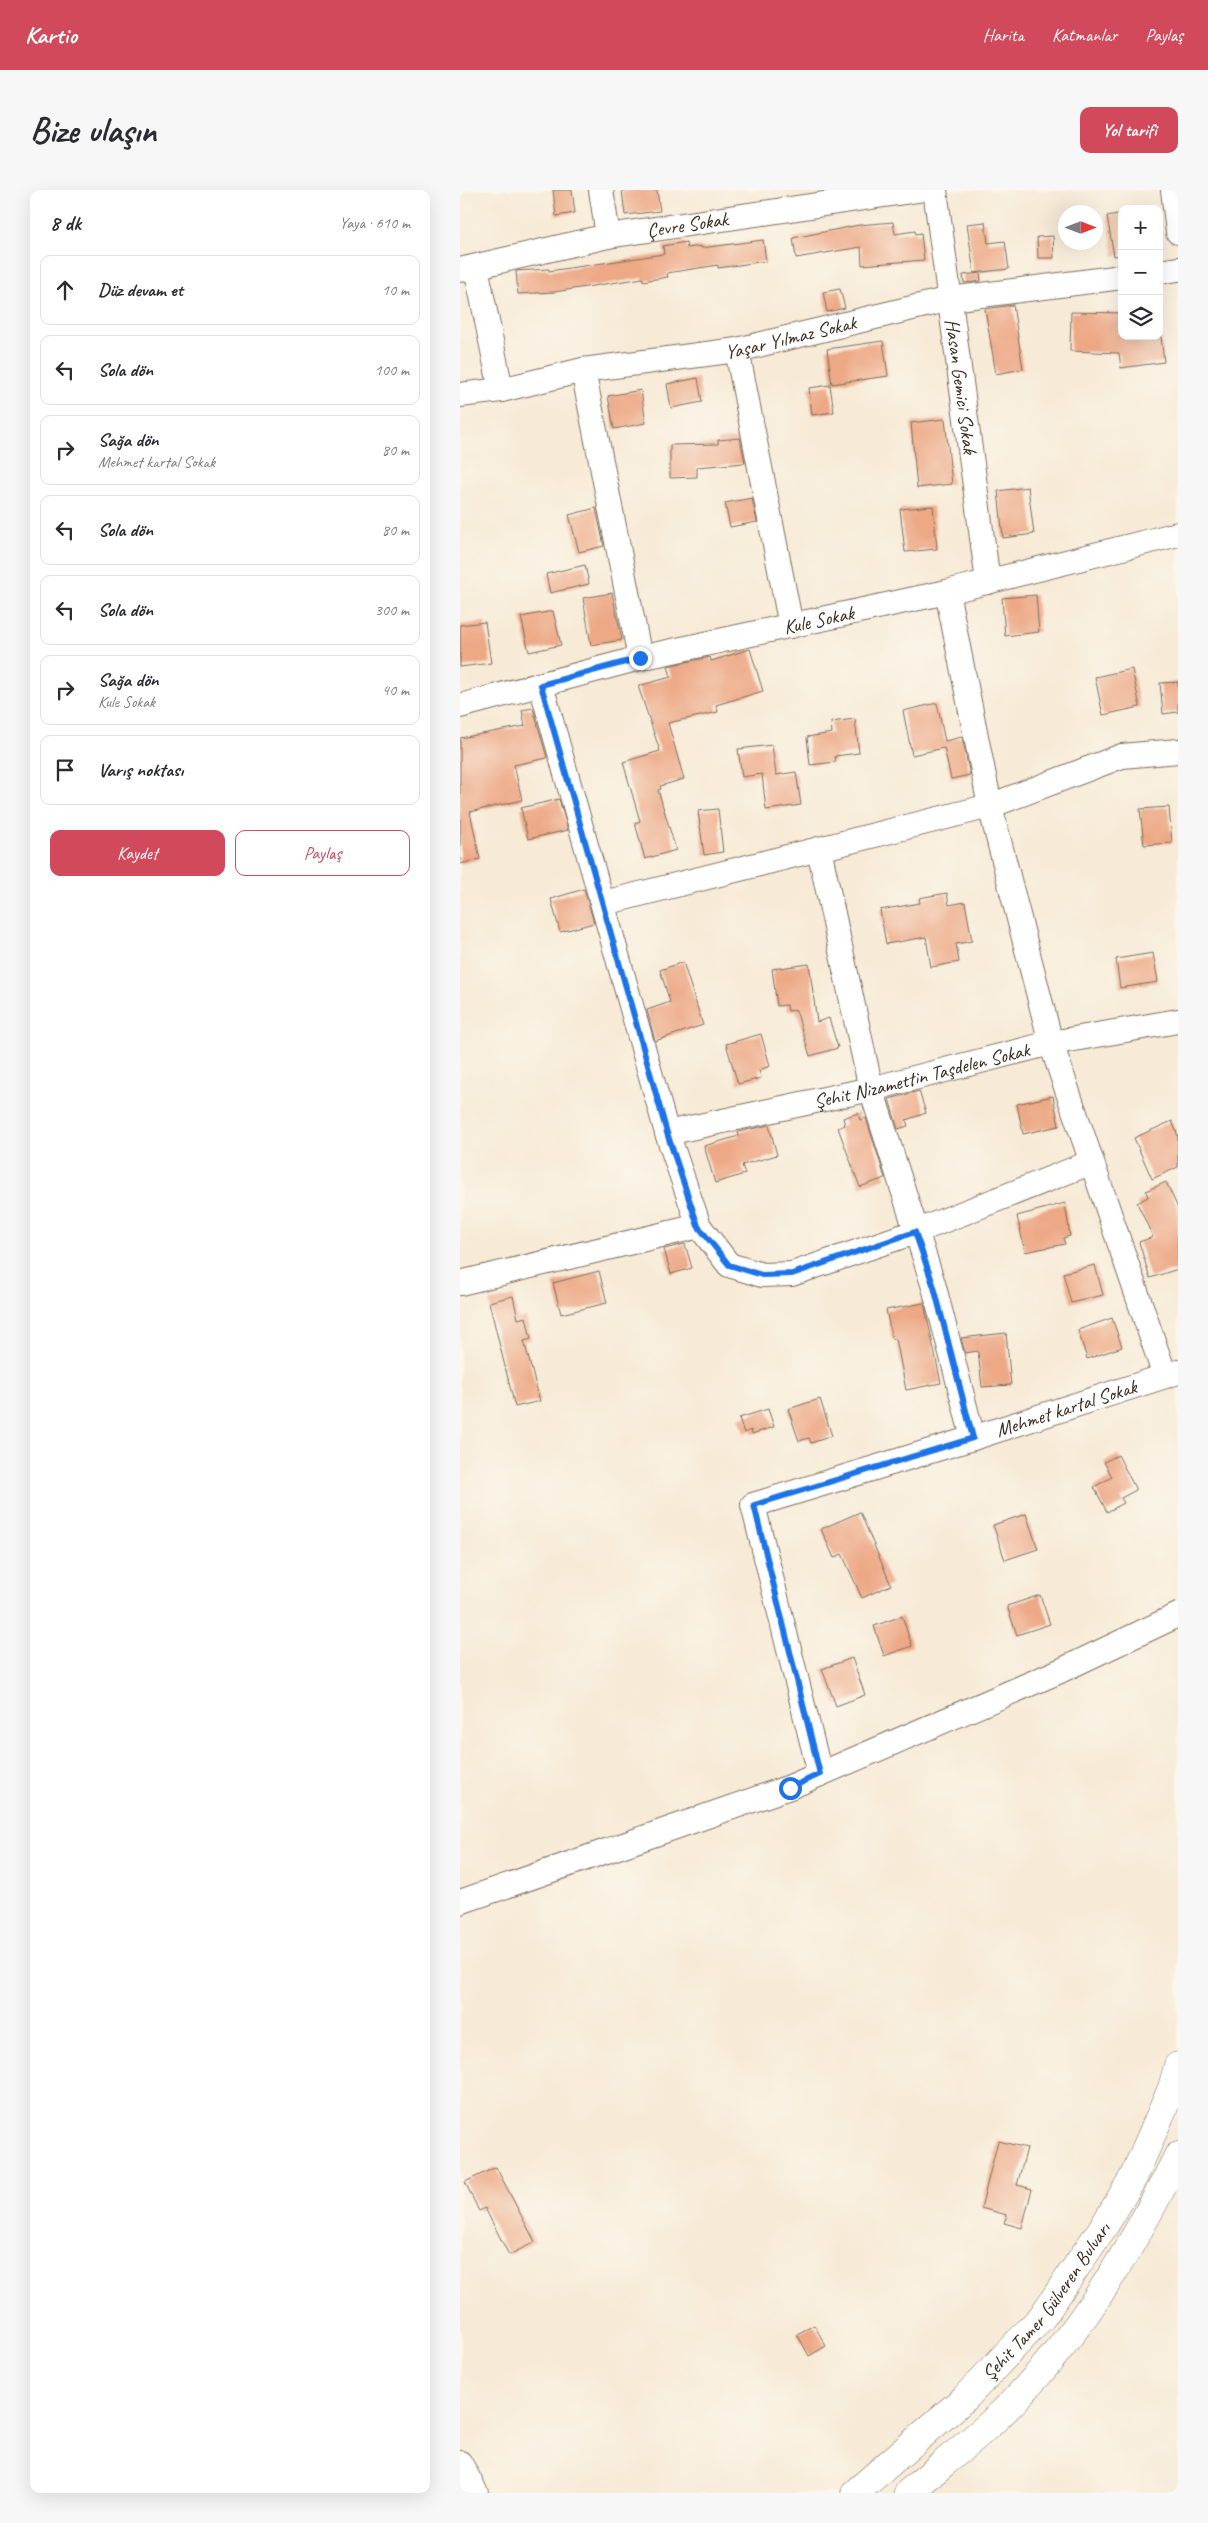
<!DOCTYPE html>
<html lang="tr">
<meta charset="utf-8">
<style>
body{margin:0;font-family:Caveat,sans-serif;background:#f7f7f7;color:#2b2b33}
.controls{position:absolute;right:15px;top:15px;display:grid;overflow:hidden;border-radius:10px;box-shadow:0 5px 20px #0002}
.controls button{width:45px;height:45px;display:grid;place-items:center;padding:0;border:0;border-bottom:1px solid #e1e1e2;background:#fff;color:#2b2b33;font:25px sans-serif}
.compass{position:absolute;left:598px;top:15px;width:45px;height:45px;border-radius:50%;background:#fff;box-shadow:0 5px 20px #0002;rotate:90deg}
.stop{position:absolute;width:15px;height:15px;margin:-11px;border:4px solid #1a73e8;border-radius:50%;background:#fff}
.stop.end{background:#1a73e8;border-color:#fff;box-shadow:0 1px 5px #0008}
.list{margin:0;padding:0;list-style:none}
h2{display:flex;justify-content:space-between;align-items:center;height:65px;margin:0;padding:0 20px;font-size:21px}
h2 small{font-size:16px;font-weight:400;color:#7c7c81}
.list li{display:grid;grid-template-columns:32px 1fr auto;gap:15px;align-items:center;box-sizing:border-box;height:70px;margin:0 10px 10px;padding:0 10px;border:1px solid #e1e1e2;border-radius:10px}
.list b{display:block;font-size:19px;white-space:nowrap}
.list p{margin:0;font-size:16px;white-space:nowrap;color:#7c7c81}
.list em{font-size:16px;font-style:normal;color:#7c7c81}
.actions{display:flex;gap:10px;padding:15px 20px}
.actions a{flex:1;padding:11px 0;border:1px solid #d1495b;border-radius:10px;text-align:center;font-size:18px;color:#d1495b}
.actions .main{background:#d1495b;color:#fff}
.icon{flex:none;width:28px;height:28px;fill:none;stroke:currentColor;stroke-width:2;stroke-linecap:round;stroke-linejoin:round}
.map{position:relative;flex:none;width:718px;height:2303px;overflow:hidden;border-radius:10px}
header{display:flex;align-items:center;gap:30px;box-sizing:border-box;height:70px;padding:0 25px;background:#d1495b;color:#fff}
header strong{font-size:24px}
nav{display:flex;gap:28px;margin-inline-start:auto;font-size:18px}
.intro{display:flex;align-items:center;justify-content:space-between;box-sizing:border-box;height:120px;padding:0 30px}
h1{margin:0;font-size:35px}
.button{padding:12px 22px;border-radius:10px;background:#d1495b;color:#fff;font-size:18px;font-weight:700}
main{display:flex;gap:30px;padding:0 30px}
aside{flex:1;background:#fff;border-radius:10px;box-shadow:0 5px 20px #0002}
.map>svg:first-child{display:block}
.building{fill:#eda885}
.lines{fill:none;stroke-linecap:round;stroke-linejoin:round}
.minor-casing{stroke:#7d6d5e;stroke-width:26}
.major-casing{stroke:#7d6d5e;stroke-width:29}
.minor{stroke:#fff;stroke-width:24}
.major{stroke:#fff;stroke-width:28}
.route{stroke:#1a73e8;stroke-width:6}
.labels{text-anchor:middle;stroke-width:5;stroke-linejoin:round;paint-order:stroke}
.street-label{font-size:20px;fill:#3b2a1e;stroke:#fbf7ec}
</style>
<header>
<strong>Kartio</strong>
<nav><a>Harita</a><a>Katmanlar</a><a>Paylaş</a></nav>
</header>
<div class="intro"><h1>Bize ulaşın</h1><a class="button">Yol tarifi</a></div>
<main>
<aside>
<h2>8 dk<small>Yaya · 610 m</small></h2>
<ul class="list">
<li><svg class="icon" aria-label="ahead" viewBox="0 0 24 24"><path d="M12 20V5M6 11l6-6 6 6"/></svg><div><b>Düz devam et</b></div><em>10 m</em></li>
<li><svg class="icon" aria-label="left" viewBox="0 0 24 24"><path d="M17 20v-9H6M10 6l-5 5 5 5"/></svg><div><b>Sola dön</b></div><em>100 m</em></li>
<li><svg class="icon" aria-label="right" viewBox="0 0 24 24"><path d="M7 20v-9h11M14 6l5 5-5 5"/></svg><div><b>Sağa dön</b><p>Mehmet kartal Sokak</p></div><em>80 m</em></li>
<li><svg class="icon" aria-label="left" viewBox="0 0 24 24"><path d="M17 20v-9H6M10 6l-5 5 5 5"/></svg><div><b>Sola dön</b></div><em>80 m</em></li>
<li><svg class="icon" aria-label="left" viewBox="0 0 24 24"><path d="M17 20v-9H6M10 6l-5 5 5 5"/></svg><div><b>Sola dön</b></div><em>300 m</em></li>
<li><svg class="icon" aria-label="right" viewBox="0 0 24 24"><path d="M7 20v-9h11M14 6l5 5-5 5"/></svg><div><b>Sağa dön</b><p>Kule Sokak</p></div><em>40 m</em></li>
<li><svg class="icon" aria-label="arrive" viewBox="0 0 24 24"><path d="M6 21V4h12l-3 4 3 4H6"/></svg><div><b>Varış noktası</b></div></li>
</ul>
<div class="actions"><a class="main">Kaydet</a><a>Paylaş</a></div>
</aside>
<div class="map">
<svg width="718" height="2303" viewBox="0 0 718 2303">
<rect width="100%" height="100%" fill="#fbf7ec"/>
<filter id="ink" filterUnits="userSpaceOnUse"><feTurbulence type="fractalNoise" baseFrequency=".02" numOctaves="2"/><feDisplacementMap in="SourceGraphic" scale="10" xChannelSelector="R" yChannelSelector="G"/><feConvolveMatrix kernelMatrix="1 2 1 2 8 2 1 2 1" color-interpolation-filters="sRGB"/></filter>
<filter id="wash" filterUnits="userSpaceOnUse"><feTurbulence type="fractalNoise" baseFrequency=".0096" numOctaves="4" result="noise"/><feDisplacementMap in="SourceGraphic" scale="20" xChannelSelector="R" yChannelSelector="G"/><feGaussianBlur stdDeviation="1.12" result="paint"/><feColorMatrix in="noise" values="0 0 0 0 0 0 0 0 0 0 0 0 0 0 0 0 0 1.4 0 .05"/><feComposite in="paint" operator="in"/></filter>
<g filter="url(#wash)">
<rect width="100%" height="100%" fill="#f7ead6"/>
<g id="blocks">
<g class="building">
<path d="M93,0H112L115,23L96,26Z"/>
<path d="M162,0H197L200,21L165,25Z"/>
<path d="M662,23V65L654,66L647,26Z"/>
<path d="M433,32L435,44L455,41L456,44L461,43L464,70L402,75L401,57L336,68L333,48L399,35Z"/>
<path d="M525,32L528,53L545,51L549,79L514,83L507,34Z"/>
<path d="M593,46L594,68H578L577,47Z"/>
<path d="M303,50L306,71L258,78V75L207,83L208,87L183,91V88L94,102L58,104L56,81L89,79V81L204,64L203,56L226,52L227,58L241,56V58Z"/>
<path d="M520,83L521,91L504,93L503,85Z"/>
<path d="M380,99L385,118L367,122L363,102Z"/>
<path d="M553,115L563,179L536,184L525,119Z"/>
<path d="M611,122L662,123V146H701L704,172L661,178L659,163L610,161Z"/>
<path d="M423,151L428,186L372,194L367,159Z"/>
<path d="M238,188L242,212L211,218L207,194Z"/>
<path d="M370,195L374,222L352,225L349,198Z"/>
<path d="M181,200L186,233L154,239L148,206Z"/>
<path d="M485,229L492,294L457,298L451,233Z"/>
<path d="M280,248L285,273L237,277V287L210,288V255L258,254V250Z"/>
<path d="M568,297L574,344L543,348L538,301Z"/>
<path d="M292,308L297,332L270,337L265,313Z"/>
<path d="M473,316L477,359L445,362L440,319Z"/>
<path d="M136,318L144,356L119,362L109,325Z"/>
<path d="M125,375L129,394L90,403L86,384Z"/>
<path d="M152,403L162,450L131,455L123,408Z"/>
<path d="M576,405L579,442L545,446L542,408Z"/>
<path d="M93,421L101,455L69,462L61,427Z"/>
<path d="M25,432L31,473L0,477V435Z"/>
<path d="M290,459L303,501L256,515L258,522L208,533L224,589L200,596L201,599L198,600L216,660L185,669L175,633L180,631L163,572L200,561L178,496L211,487L208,476L250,467L251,471Z"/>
<path d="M672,479L680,517L643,525L635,487Z"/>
<path d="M718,492V522L703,524L700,493Z"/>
<path d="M477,513L485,551L502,547L510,585L491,589L484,558L452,565L443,521Z"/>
<path d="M73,518L87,568L54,575L62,610L10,622L20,669L0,674V548L65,536L62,520Z"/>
<path d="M395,529L399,563L375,566L376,572L350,575L347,547L372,543L371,532Z"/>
<path d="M312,555L316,585L336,582L341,615L306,620L302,584L282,587L278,559Z"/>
<path d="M99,609L108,640L68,649L61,618Z"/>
<path d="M709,617L712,653L684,655L680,619Z"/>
<path d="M258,619L263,662L244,665L238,621Z"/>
<path d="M124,699L134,733L100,742L91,709Z"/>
<path d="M487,703L489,715L505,712L512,751L496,754L499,772L471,777L466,747L426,754L420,720L460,713L459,708Z"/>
<path d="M693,763L698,792L660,798L656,769Z"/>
<path d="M223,772L243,835L195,851L187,820L210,812L200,780Z"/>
<path d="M349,774L357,832L369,828L378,858L350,866L336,820L328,821L327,815L317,816L312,779Z"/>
<path d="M301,844L310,876L299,880L301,888L278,894L266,854Z"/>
<path d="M459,901L466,923L446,930L448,936L438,939L429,909Z"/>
<path d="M593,906L599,936L563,944L557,914Z"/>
<path d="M398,923L400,930L406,928L425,988L400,997L378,938L385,935L383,928Z"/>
<path d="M712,931L718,946V977L692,989L674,948Z"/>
<path d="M309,935L317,965L282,975L285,984L255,993L244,956L279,946L278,942Z"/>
<path d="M706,992L718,1018V1079L690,1088L679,1052L693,1047L677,1013L688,1007L686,1001Z"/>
<path d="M605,1013L610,1046L603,1048L605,1054L565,1062L557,1026Z"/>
<path d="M225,1054L232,1078L211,1084L204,1059Z"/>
<path d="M635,1075L643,1105L611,1113L603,1083Z"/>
<path d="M139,1081L147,1113L101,1124L93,1093Z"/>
<path d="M53,1106L58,1129L66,1127L71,1149L64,1151L80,1211L55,1217L29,1112Z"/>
<path d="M464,1113L481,1193L446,1200L436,1149H432L426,1120Z"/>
<path d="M652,1128L662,1157L627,1169L618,1140Z"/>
<path d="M546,1143L551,1195L522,1197L518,1161L505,1163L501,1148Z"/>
<path d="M360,1209L372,1246L351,1253L349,1248L339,1251L328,1219Z"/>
<path d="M308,1219L314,1237L292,1244L291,1240L284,1243L279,1228Z"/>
<path d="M658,1265L676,1300L661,1308L664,1313L647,1322L634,1297L652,1287L644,1272Z"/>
<path d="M400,1322L431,1395L402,1408L382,1364L374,1368L361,1339Z"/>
<path d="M566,1324L578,1359L545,1370L533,1335Z"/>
<path d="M580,1405L590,1434L557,1445L547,1416Z"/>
<path d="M442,1426L452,1456L424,1466L414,1436Z"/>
<path d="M392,1468L405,1505L376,1516L362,1479Z"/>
<path d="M538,1951L567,1958L557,1995L572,1999L562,2038L544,2033L547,2025L521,2018Z"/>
<path d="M36,1977L75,2052L49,2065L25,2018L19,2021L5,1992Z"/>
<path d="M354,2135L366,2156L349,2166L337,2144Z"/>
</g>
</g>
</g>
<g filter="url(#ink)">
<use href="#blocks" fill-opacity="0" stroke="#7d6d5e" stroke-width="1"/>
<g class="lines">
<defs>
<g id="minor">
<path d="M141,0L148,46"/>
<path id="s1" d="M475,0L528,392"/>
<path d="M713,0L718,42"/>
<path d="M16,77L41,200"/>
<path id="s2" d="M0,80L148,46L458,0"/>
<path d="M699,82L718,79"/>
<path d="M277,160L331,436"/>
<path d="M123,180L180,468"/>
<path id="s3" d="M0,205L41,200L123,180L277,160L490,109L662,87"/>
<path d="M487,402L530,616L591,853L705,1186"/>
<path d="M81,495L207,943L239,1036L269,1075L302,1085L332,1084L455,1042L632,972"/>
<path id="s4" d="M0,516L180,468L487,402L718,344"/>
<path d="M359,659L411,899L474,1097L513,1248"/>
<path d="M144,713L530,616L662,566L718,561"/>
<path id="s5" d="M207,943L411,899L591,853L718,831"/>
<path d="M0,1093L239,1036"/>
<path id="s6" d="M360,1584L293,1315L513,1248L718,1182"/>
<path d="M0,1712L330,1597L600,1481L718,1425"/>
<path d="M0,2273L16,2303"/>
</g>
<g id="major">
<path id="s7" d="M395,2303L505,2208L582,2127L646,2033L674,1986L712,1898L718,1876"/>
<path d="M448,2303C475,2280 503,2258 529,2235C611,2160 669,2064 718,1966"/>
</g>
</defs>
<use href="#minor" class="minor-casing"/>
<use href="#major" class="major-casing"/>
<use href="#minor" class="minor"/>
<use href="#major" class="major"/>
</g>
</g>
<g class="lines" filter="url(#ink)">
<path class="route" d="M180,468L81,495L207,943L238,1036L269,1075L302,1085L332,1084L455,1042L474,1097L513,1248L294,1315L360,1584L330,1598"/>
</g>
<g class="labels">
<g class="street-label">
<text dy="7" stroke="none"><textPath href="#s2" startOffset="232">Çevre Sokak</textPath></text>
<text dy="7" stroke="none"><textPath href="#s3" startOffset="336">Yaşar Yılmaz Sokak</textPath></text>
<text dy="7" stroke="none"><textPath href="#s1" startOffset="198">Hasan Gemici Sokak</textPath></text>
<text dy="7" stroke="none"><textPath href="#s4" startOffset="369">Kule Sokak</textPath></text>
<text dy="7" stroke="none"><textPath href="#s5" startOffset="261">Şehit Nizamettin Taşdelen Sokak</textPath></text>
<text dy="7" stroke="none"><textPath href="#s6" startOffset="605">Mehmet kartal Sokak</textPath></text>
<text dy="7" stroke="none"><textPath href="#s7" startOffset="272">Şehit Tamer Gülveren Bulvarı</textPath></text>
</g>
</g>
</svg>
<div class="controls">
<button>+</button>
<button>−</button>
<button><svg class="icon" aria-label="layers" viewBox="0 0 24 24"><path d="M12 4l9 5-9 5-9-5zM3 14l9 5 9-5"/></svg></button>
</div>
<svg class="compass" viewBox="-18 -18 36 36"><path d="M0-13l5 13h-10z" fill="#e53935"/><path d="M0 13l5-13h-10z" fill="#7c7c81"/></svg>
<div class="stop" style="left:330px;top:1598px"></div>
<div class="stop end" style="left:180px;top:468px"></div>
</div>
</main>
